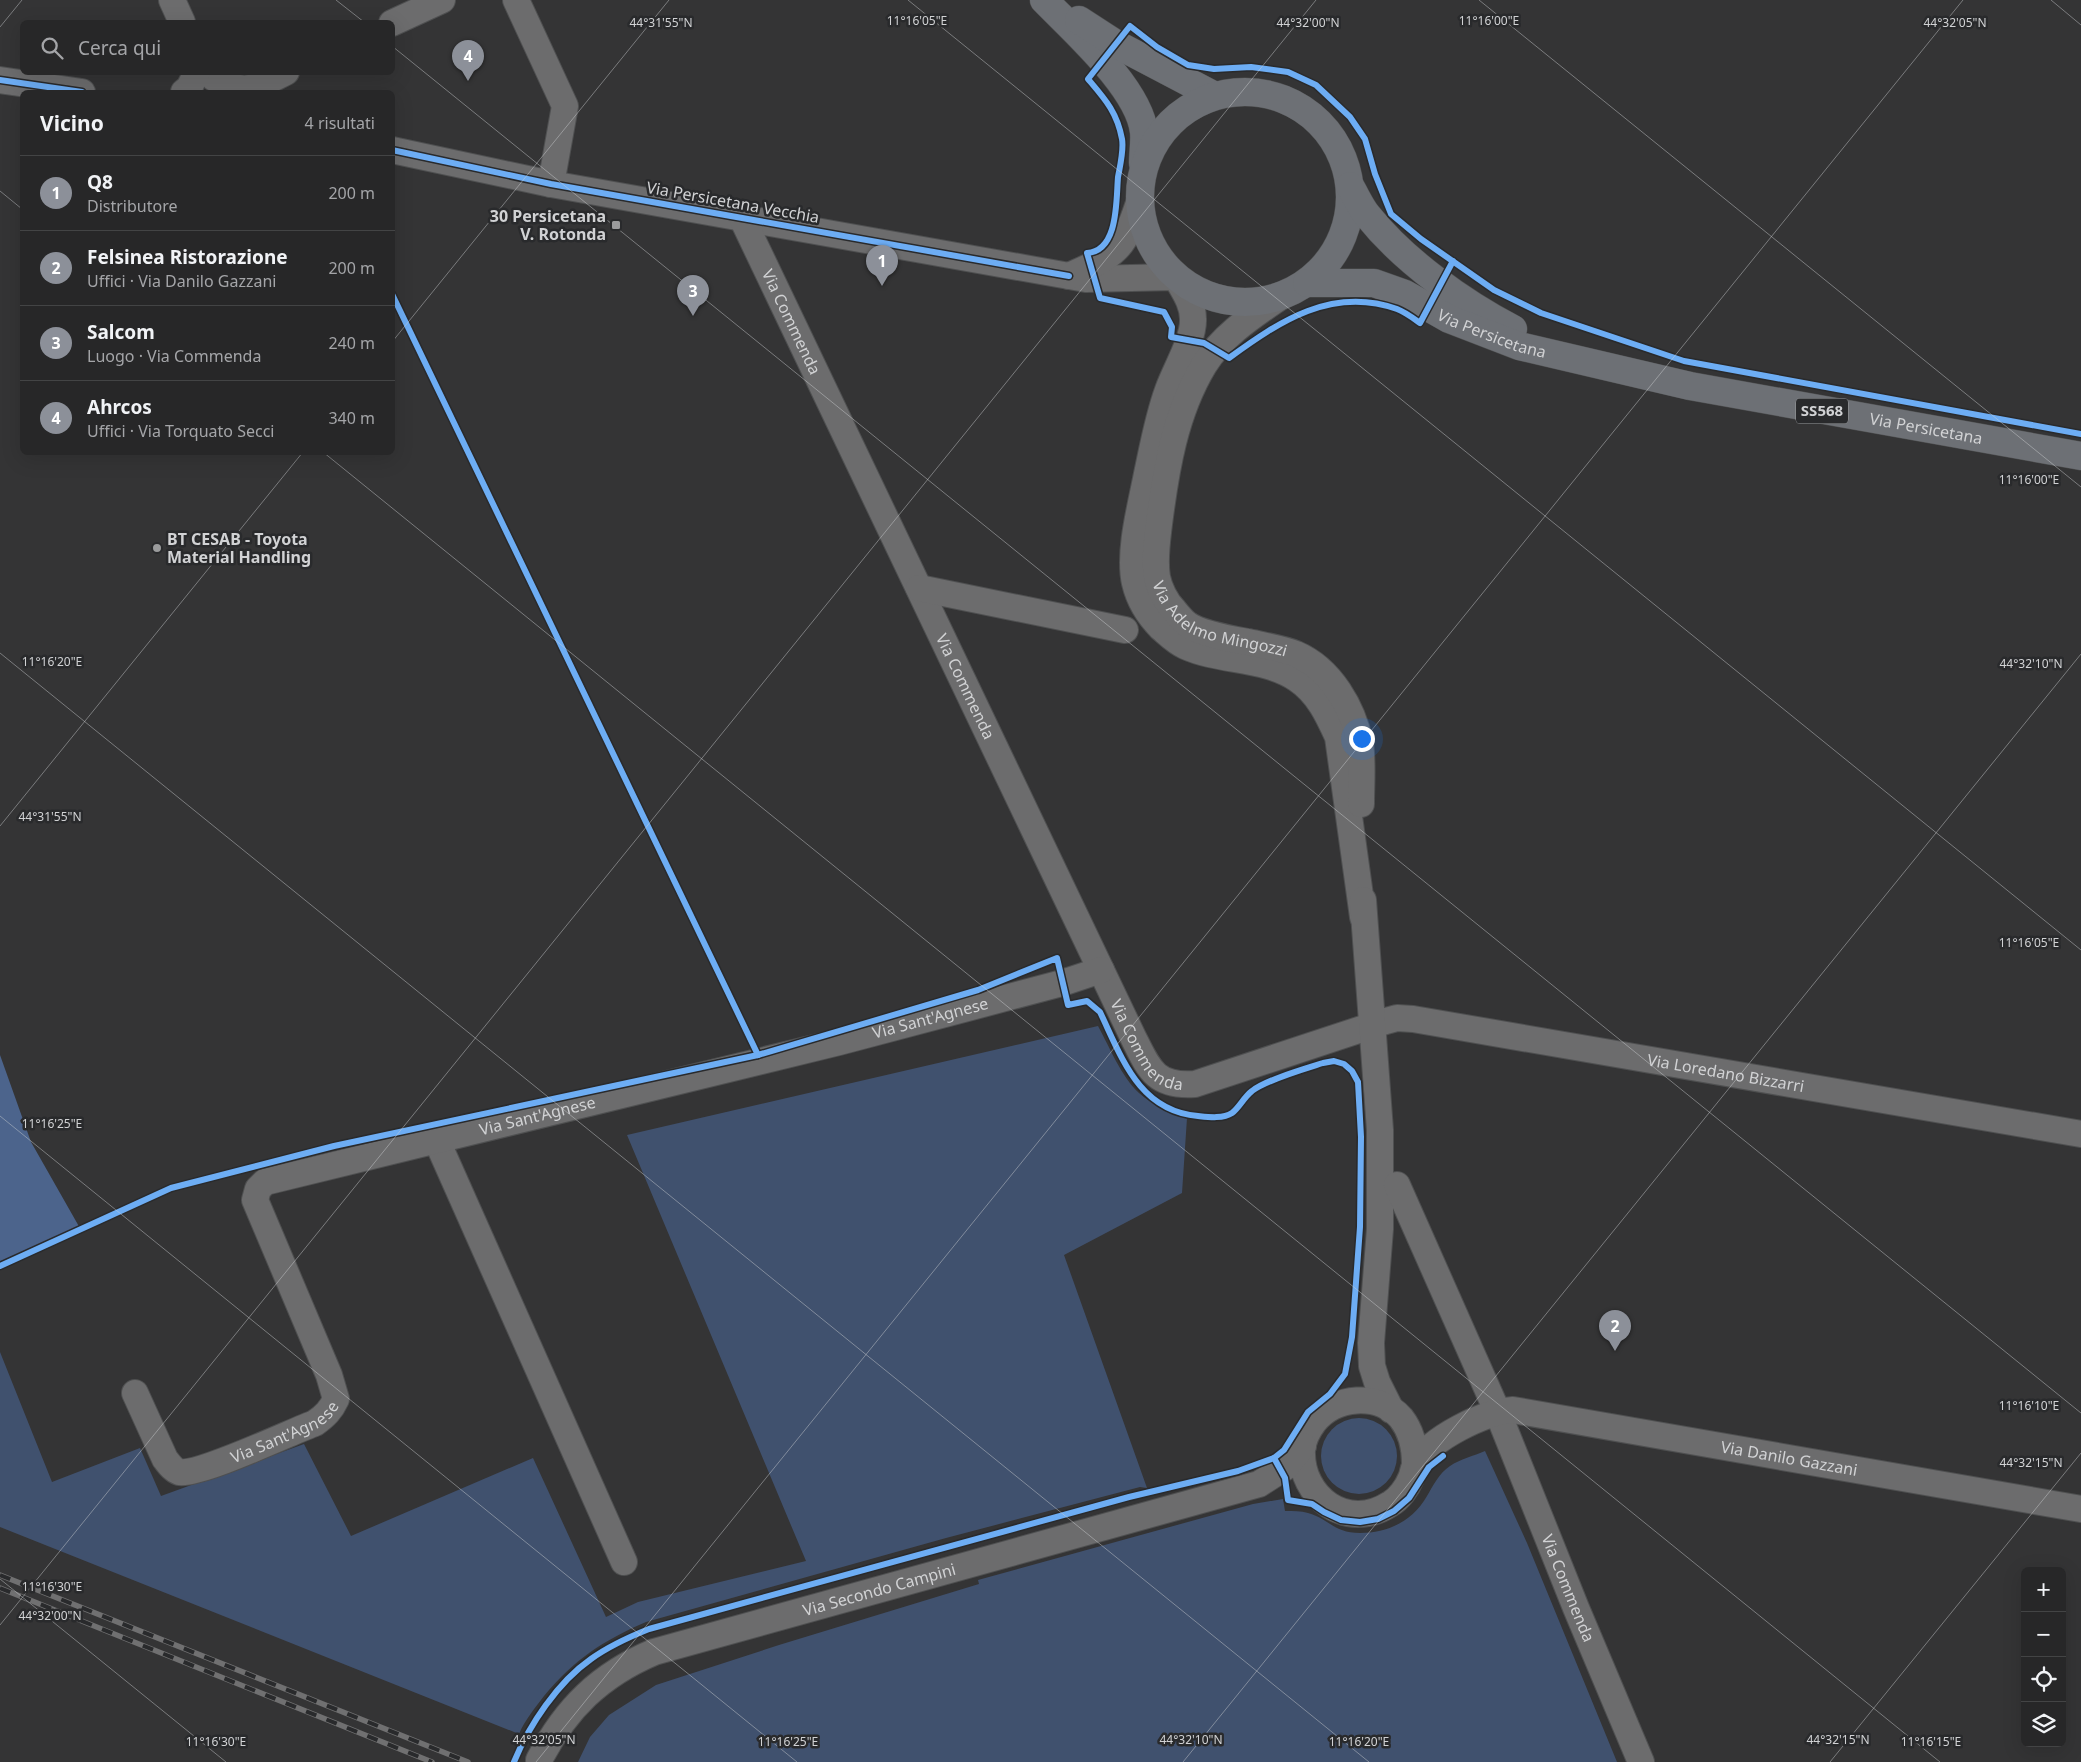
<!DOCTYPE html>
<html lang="it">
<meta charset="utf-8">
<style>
body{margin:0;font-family:"Noto Sans",sans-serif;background:#333334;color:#f1f3f6}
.controls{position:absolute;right:15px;bottom:15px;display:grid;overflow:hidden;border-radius:8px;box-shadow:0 5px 20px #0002}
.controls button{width:45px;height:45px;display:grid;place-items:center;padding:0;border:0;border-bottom:1px solid #434445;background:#272728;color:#f1f3f6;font:25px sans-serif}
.you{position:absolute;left:1361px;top:738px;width:18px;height:18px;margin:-12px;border:4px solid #fff;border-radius:50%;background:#1a73e8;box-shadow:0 0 0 8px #1a73e833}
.badge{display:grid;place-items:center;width:32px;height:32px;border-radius:50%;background:#8c9099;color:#fff;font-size:16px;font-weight:700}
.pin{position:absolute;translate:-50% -41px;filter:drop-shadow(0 1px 2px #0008)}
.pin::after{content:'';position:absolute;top:26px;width:18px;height:15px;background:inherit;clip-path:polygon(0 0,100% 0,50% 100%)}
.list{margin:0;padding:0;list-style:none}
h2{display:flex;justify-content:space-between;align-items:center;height:65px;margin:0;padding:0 20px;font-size:21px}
h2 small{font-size:16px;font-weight:400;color:#a4a5a8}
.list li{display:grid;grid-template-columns:32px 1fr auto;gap:15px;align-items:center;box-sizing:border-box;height:75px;padding:0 20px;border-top:1px solid #434445}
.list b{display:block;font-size:19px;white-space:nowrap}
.list p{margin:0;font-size:16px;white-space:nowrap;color:#a4a5a8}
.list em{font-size:16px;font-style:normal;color:#a4a5a8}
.icon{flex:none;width:28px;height:28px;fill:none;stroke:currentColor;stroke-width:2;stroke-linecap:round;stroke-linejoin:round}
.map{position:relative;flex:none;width:2081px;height:1762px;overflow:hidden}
.search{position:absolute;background:#272728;box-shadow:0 5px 20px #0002;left:20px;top:20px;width:375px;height:55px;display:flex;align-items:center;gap:12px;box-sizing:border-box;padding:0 18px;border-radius:8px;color:#a4a5a8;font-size:19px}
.panel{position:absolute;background:#272728;box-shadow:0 5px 20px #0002;left:20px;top:90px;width:375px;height:365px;border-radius:8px}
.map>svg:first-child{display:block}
.green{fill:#40516e}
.forest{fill:#4c648c}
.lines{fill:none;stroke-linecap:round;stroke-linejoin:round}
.minor-casing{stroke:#4f5051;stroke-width:28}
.major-casing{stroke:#4f5051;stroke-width:29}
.minor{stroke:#6c6c6d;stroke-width:26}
.major{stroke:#6d7075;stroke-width:28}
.rail-casing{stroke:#707071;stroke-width:5.5}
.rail{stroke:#292a2c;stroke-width:4;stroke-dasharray:11;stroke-linecap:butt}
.cycleway-casing{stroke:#292a2c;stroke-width:9}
.cycleway{stroke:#6dadf4;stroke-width:6}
.ticks{fill:none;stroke:#d1d2d4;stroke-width:1;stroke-opacity:0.45}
.poi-dot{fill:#9a9b9c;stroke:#292a2c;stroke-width:2}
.labels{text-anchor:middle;stroke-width:5;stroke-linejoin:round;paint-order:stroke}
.shield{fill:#292a2c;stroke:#9fa0a2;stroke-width:1}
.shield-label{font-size:15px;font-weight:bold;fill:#d1d2d4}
.street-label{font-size:16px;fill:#d1d2d4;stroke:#292a2c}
.poi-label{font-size:16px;font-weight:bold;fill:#d1d2d4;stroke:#292a2c;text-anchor:end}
.ticks-label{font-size:12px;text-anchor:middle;fill:#d1d2d4;stroke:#292a2c;stroke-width:5;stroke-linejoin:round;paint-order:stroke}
</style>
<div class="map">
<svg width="2081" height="1762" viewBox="0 0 2081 1762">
<rect width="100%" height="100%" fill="#343435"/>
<g class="green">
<path d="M1098,1026C1110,1048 1121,1076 1139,1093C1152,1105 1171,1111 1187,1118L1182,1193L1064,1255L1147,1488L1140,1487L946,1538L646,1622C602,1641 575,1659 544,1696C535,1708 525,1720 519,1734L0,1527V1352L52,1482L140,1448L161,1496L304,1444L351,1536L533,1458L606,1617L638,1602L806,1561L627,1135Z"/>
<circle cx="1359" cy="1456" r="38"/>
<path d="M1485,1451L1527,1543L1617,1762H578L590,1737L609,1715L656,1685L779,1645L979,1584L978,1580L1253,1504L1283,1499L1285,1511C1293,1511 1301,1511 1308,1513C1329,1519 1334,1533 1360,1533C1388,1533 1413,1521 1427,1496C1433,1486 1439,1473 1450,1466C1460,1459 1474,1456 1485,1451Z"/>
</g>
<path class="forest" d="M0,1055L31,1142L81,1230L0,1267Z"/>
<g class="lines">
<defs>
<g id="minor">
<path d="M172,0L182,22"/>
<path d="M516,0L565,106L551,184"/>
<path d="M392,23L442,0"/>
<path d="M214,78C246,97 256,87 286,72"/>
<path d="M0,80L82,92"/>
<path d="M184,92L189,88L197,72"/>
<path d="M392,150L551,184L1086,279L1176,277C1183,290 1193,303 1193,319C1194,339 1175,370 1168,390C1158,417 1153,446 1147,474C1141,505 1128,552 1135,583C1139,600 1148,615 1161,628C1168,634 1176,642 1185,646C1220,662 1265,657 1297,679C1318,693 1328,715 1338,737L1363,917"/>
<path id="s1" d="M742,218L1133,1037C1149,1069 1155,1087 1195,1084L1386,1021L1397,1018L1413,1019L2081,1134"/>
<path d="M1069,276C1088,267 1113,258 1124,239C1131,228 1135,214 1139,203"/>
<path id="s2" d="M1280,297C1251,317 1223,335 1204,365C1175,413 1166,469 1159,524C1157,541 1154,560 1157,577C1159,588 1166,602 1174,610C1178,615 1182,620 1187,624C1201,634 1231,639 1248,642C1265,646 1281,648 1296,654C1331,669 1353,708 1360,743C1363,762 1361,784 1361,804"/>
<path d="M919,588L1125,630"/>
<path d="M1363,900L1380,1130V1229L1371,1343L1372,1366L1377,1382L1391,1410"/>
<path d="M437,1141L624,1562"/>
<path id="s3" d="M1397,1185L1498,1413L1576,1608L1641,1762"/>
<path id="s4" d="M135,1393L165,1459C169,1464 173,1470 179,1472C199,1476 291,1432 315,1423C325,1416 331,1410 336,1399L329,1375L255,1200L258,1189L265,1182L839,1042L1062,983L1101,970"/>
<path id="s5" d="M1415,1464C1415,1448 1412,1432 1401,1418C1378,1392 1335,1396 1314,1422C1308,1430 1303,1440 1302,1450C1300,1497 1347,1532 1390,1504C1399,1499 1407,1488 1411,1478C1413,1474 1413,1468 1416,1464C1431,1438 1484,1412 1513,1410L2081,1509"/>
<path id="s6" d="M539,1760C566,1708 600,1675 654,1652L1259,1484L1287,1466L1303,1446"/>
</g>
<g id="major">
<path d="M1044,0C1074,31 1139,88 1144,132C1145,142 1143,153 1143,163"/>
<path d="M1079,20L1116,44L1215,96"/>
<circle cx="1245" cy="197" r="105"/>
<path d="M1350,186C1356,196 1361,208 1368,216C1404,261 1463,303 1513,329"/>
<path id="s7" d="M1307,283H1374L1405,294L1449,319L1519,346L1690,386L2081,456"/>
</g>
</defs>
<use href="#minor" class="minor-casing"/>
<use href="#major" class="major-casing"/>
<use href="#minor" class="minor"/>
<use href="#major" class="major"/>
<defs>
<g id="rail">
<path d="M0,1575L468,1762"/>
<path d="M0,1588L432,1762"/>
</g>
</defs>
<use href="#rail" class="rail-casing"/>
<use href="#rail" class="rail"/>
<defs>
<g id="cycleway">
<path d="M0,80L82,92"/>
<path d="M392,150L551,184L1069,276"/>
<path d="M1453,261L1420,323C1413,318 1405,312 1397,309C1332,286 1280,321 1229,358L1204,343L1171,337L1172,327L1164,312L1100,298L1087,253C1119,251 1116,199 1118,177C1120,166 1124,150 1122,139C1117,112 1105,99 1088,79L1130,26L1157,47L1188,65L1214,69L1251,67L1288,72L1316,85L1350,117L1365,139L1375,174L1391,214L1421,239L1494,290L1541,313L1684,361L2081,434"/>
<path d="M392,294L758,1055"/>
<path d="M0,1266L171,1188L334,1146L758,1055L978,990L1057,958L1068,1005L1087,1001L1100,1012C1122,1058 1139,1111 1198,1116C1208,1117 1223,1119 1232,1113C1239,1108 1244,1097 1252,1091C1266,1080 1304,1069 1323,1063L1334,1061L1344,1064L1352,1071L1358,1082L1361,1137L1360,1227L1352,1337L1345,1374L1330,1394L1308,1412L1284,1450L1274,1458L1238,1471L1129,1497L649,1629C629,1637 609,1646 591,1659C558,1682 529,1725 514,1762"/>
<path d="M1274,1458L1285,1478L1288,1500L1312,1504L1324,1512L1341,1520L1360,1522L1378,1519L1394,1511L1409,1498L1429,1467L1443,1456"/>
</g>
</defs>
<use href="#cycleway" class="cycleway-casing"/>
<use href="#cycleway" class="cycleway"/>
</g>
<path class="ticks" d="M336,0L364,22M908,0L2081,950M1479,0L2081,487M2051,0L2081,25M0,27L22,0M392,46L2081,1413M0,191L22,209M392,342L669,0M323,452L1940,1762M0,653L1369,1762M0,826L303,452M0,1116L797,1762M0,1579L226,1762M0,1625L1316,0M536,1762L1963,0M1183,1762L2081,654M1830,1762L2081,1453"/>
<g class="poi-dot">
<rect x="611" y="220" width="10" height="10" rx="2.5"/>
<circle cx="157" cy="548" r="5"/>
</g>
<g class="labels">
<rect class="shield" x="1796" y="398.5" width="52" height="25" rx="4"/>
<g class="shield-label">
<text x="1822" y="416">SS568</text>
</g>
<g class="street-label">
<text transform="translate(733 202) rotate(10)" y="6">Via Persicetana Vecchia</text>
<text dy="6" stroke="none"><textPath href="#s1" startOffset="115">Via Commenda</textPath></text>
<text dy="6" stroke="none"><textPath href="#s7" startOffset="196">Via Persicetana</textPath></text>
<text dy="6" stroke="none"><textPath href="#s7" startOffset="641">Via Persicetana</textPath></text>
<text dy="6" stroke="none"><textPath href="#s2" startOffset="405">Via Adelmo Mingozzi</textPath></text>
<text dy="6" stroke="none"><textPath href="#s1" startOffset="519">Via Commenda</textPath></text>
<text dy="6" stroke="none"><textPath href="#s4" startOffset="1191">Via Sant'Agnese</textPath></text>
<text dy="6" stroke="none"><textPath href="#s1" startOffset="924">Via Commenda</textPath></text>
<text dy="6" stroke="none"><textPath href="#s1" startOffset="1539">Via Loredano Bizzarri</textPath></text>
<text dy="6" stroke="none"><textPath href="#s4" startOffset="786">Via Sant'Agnese</textPath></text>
<text dy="6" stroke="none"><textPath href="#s4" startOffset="206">Via Sant'Agnese</textPath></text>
<text dy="6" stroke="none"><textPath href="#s5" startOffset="750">Via Danilo Gazzani</textPath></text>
<text dy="6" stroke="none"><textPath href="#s3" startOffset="438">Via Commenda</textPath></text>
<text dy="6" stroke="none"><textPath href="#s6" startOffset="395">Via Secondo Campini</textPath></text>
</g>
<g class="poi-label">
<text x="606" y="222">30 Persicetana<tspan x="606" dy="18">V. Rotonda</tspan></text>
<text x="167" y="545" text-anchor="start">BT CESAB - Toyota<tspan x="167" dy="18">Material Handling</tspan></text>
</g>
</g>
<g class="ticks-label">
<text x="917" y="25">11°16'05"E</text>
<text x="1489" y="25">11°16'00"E</text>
<text x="661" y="27">44°31'55"N</text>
<text x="1308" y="27">44°32'00"N</text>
<text x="1955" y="27">44°32'05"N</text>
<text x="2029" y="484">11°16'00"E</text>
<text x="52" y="666">11°16'20"E</text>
<text x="2031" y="668">44°32'10"N</text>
<text x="50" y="821">44°31'55"N</text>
<text x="2029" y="947">11°16'05"E</text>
<text x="52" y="1128">11°16'25"E</text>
<text x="2029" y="1410">11°16'10"E</text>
<text x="2031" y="1467">44°32'15"N</text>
<text x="52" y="1591">11°16'30"E</text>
<text x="50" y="1620">44°32'00"N</text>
<text x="544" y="1744">44°32'05"N</text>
<text x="1191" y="1744">44°32'10"N</text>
<text x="1838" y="1744">44°32'15"N</text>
<text x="216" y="1746">11°16'30"E</text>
<text x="788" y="1746">11°16'25"E</text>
<text x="1359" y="1746">11°16'20"E</text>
<text x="1931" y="1746">11°16'15"E</text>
</g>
</svg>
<div class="controls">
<button>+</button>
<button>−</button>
<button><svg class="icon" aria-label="locate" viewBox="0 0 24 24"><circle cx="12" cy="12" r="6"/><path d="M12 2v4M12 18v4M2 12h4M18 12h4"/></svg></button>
<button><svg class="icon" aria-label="layers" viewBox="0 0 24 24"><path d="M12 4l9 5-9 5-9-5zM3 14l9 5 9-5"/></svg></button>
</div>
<div class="you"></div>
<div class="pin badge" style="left:882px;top:286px">1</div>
<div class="pin badge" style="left:1615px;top:1351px">2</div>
<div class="pin badge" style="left:693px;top:316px">3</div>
<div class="pin badge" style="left:468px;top:81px">4</div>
<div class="search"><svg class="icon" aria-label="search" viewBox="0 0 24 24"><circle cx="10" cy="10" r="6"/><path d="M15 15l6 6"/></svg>Cerca qui</div>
<section class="panel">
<h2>Vicino<small>4 risultati</small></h2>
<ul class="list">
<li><span class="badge">1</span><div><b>Q8</b><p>Distributore</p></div><em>200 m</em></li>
<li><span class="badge">2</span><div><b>Felsinea Ristorazione</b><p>Uffici · Via Danilo Gazzani</p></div><em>200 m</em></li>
<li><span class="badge">3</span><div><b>Salcom</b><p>Luogo · Via Commenda</p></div><em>240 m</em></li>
<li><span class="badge">4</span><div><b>Ahrcos</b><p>Uffici · Via Torquato Secci</p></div><em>340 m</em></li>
</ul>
</section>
</div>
